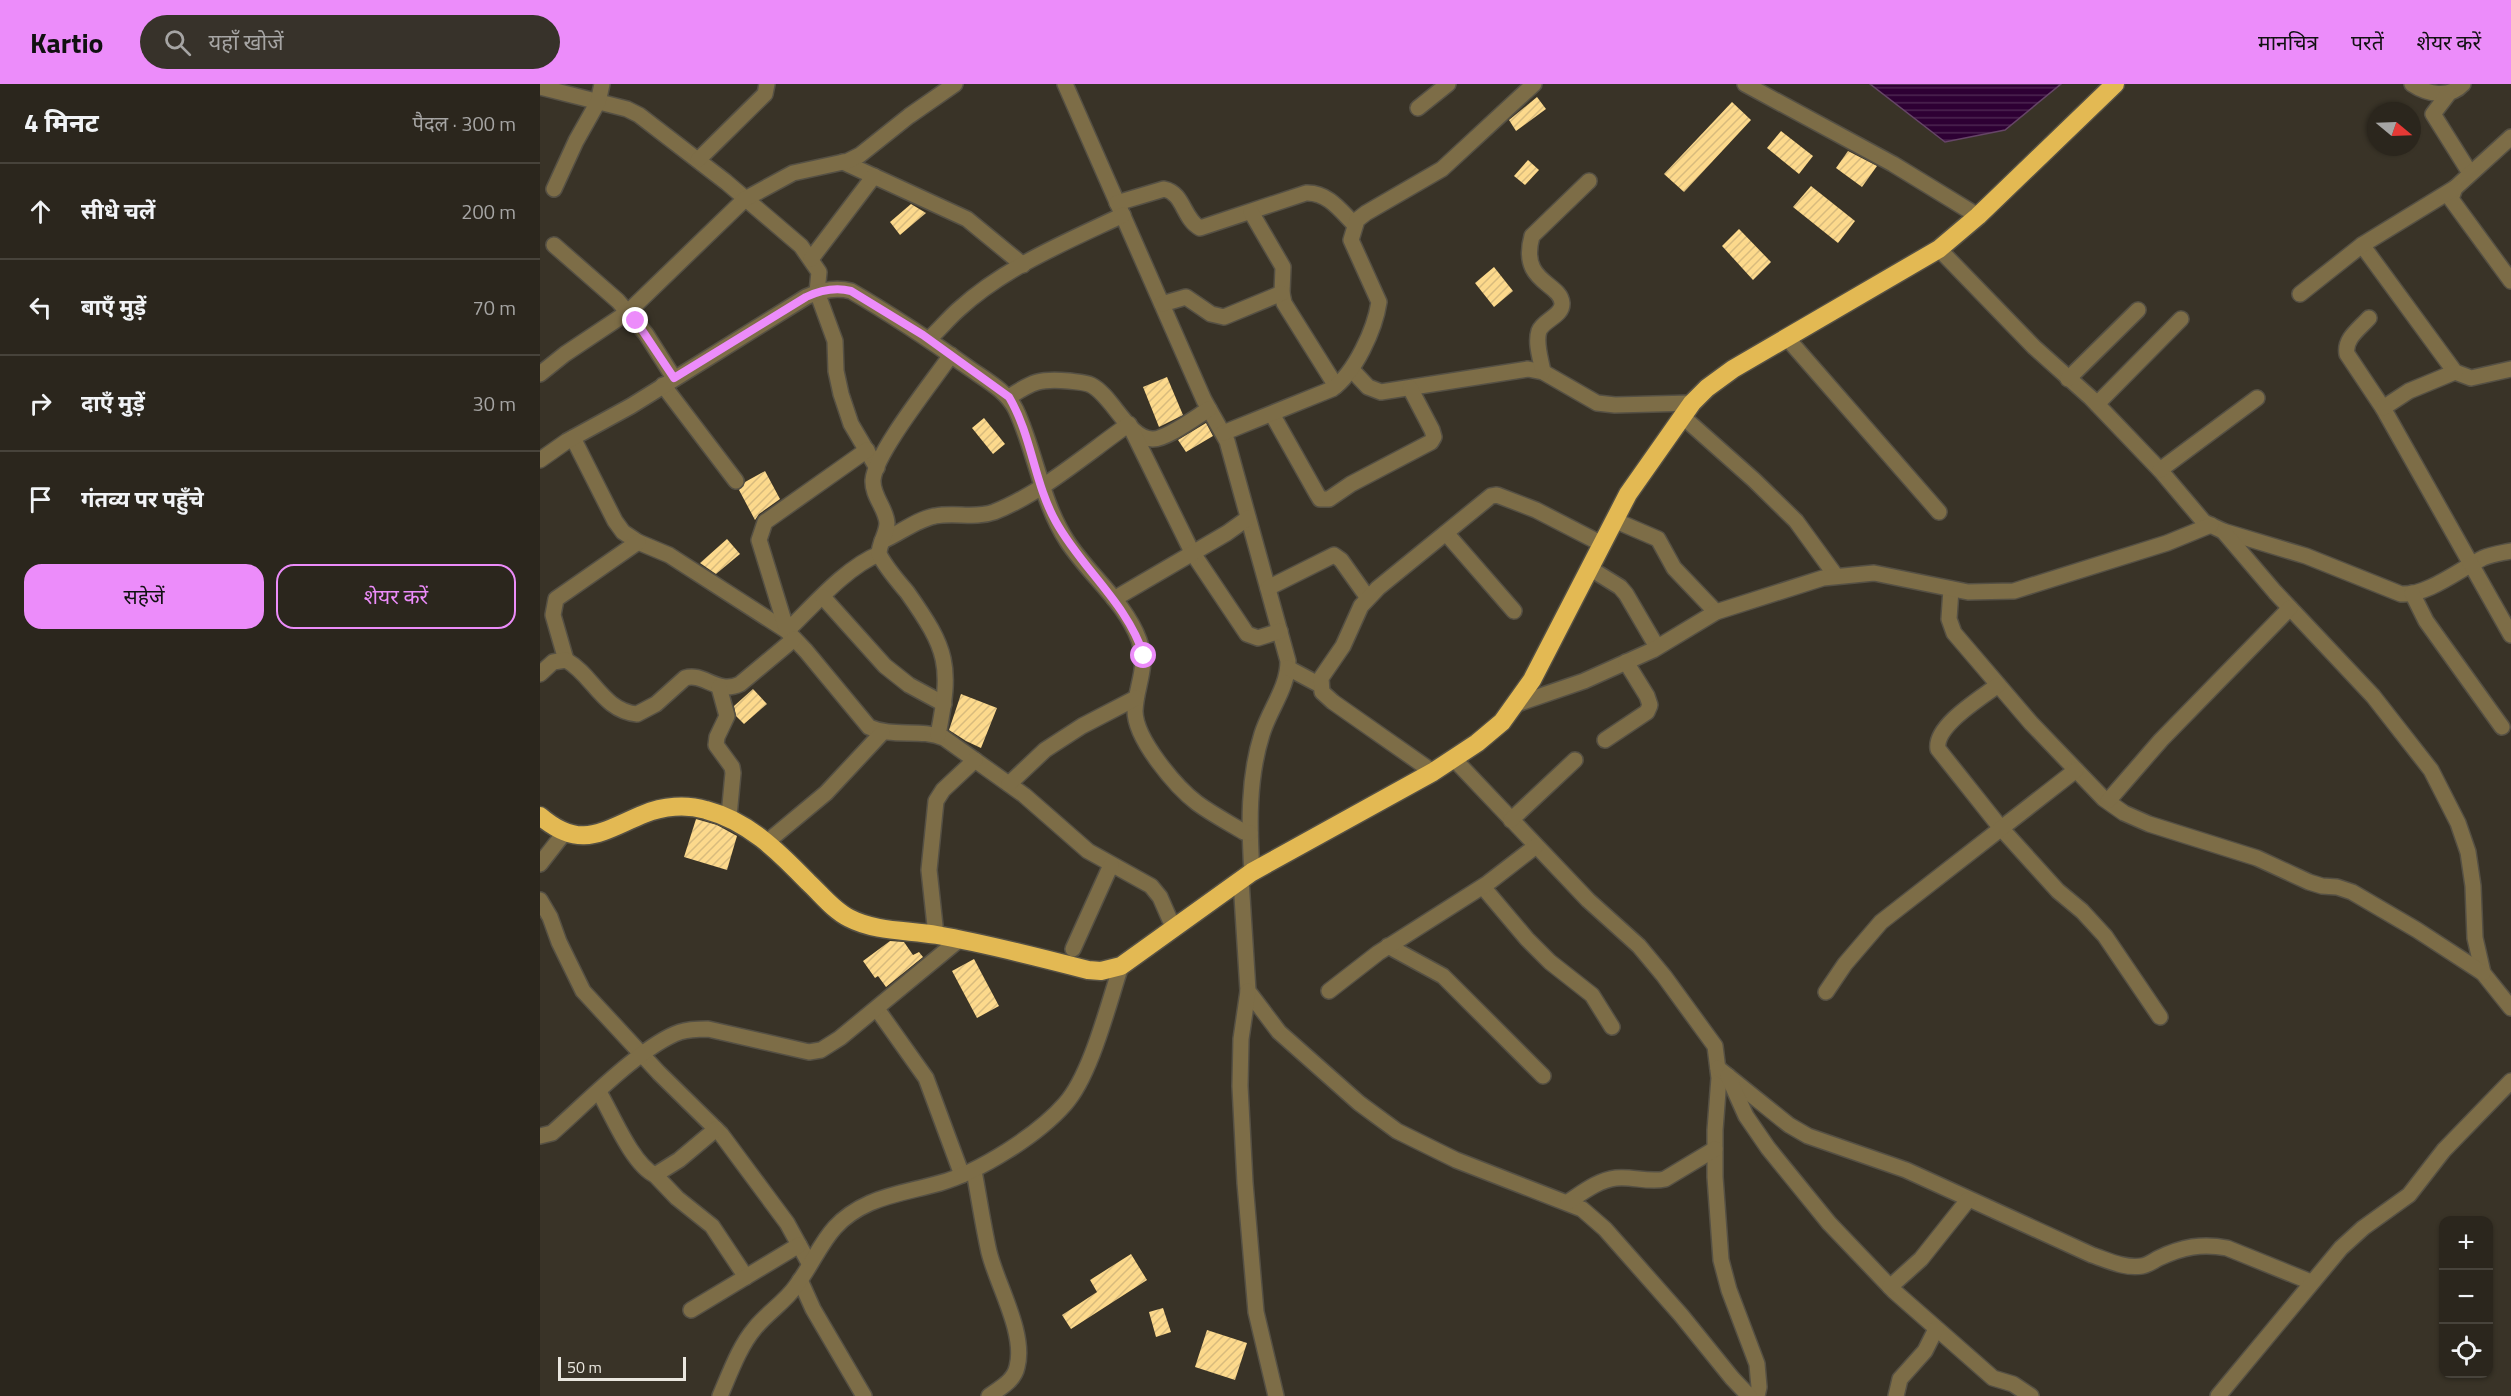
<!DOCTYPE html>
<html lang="hi">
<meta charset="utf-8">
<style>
body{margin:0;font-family:"Titillium Web","Noto Sans Devanagari",sans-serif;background:#37322a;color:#f1f3f6}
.controls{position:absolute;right:18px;bottom:18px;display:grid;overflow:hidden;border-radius:12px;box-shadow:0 2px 4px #0004}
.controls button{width:54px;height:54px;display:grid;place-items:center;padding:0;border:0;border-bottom:2px solid #47433b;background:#2b261d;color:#f1f3f6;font:30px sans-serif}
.compass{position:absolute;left:1827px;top:18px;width:54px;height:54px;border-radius:50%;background:#2b261d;box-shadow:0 2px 4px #0004;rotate:109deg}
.scale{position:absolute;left:18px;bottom:15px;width:128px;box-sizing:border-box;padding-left:6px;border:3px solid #eae7df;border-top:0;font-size:16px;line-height:21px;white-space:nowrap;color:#eae7df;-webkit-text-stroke:4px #393327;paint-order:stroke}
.stop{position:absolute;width:18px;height:18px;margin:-14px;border:4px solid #ec8cfa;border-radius:50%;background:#fff}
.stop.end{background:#ec8cfa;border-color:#fff;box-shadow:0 2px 6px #0008}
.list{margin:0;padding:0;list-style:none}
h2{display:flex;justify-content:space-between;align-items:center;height:78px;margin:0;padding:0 24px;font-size:26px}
h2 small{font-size:20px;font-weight:400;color:#a6a5a4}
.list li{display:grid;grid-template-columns:39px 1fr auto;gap:18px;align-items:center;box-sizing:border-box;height:96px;padding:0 24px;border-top:2px solid #47433b}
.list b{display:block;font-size:22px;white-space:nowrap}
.list em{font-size:20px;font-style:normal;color:#a6a5a4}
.actions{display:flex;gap:12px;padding:18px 24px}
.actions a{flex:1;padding:14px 0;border:2px solid #ec8cfa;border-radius:18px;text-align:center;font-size:21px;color:#ec8cfa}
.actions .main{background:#ec8cfa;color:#111}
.icon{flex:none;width:33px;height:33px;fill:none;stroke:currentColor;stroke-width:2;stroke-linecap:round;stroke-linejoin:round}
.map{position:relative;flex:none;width:1971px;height:1312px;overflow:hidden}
header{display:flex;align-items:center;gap:36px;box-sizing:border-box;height:84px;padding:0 30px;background:#ec8cfa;color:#111}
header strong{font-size:28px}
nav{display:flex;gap:33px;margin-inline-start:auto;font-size:21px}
.search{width:420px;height:54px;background:#37322a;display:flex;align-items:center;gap:15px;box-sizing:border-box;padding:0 21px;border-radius:33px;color:#a6a5a4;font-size:22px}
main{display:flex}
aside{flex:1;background:#2b261d}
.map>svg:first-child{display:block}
.water{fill:url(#water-rules);stroke:#664567;stroke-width:1.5}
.building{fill:url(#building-hatch)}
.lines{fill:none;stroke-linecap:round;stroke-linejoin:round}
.minor-casing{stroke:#555044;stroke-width:18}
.highway-casing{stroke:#555044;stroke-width:21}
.minor{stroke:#7d6d47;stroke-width:15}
.highway{stroke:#e3b953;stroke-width:18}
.route{stroke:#ec8cfa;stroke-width:8}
</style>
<header>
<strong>Kartio</strong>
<div class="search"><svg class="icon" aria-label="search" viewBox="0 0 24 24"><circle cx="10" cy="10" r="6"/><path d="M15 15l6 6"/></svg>यहाँ खोजें</div>
<nav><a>मानचित्र</a><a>परतें</a><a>शेयर करें</a></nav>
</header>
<main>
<aside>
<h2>4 मिनट<small>पैदल · 300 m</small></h2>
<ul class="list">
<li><svg class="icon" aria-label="ahead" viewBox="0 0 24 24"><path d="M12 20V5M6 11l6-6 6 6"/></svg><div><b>सीधे चलें</b></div><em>200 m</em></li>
<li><svg class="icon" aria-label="left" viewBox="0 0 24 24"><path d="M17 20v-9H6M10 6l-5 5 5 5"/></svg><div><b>बाएँ मुड़ें</b></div><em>70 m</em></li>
<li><svg class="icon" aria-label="right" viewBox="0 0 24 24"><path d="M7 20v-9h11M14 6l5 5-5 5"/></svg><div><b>दाएँ मुड़ें</b></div><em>30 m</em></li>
<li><svg class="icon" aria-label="arrive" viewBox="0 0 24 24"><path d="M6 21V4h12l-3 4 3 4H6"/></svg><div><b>गंतव्य पर पहुँचे</b></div></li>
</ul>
<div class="actions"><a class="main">सहेजें</a><a>शेयर करें</a></div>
</aside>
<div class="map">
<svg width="1971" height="1312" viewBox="0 0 1971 1312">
<defs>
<pattern id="water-rules" width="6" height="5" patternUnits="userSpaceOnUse" patternTransform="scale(1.5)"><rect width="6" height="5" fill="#2e0034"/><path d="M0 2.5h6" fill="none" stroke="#4c2551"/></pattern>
<pattern id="building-hatch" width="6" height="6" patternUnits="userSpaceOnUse" patternTransform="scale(1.5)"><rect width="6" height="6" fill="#fcd98c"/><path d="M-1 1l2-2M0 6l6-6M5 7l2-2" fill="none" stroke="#d8bb7d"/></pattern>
</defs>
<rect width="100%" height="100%" fill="#393327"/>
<path class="water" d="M1330,0H1521L1465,46L1405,58Z"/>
<g class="building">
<path d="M997,13L1006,25L976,47L969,36Z"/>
<path d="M1192,18L1211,36L1144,108L1124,90Z"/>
<path d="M1241,47L1273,72L1259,90L1227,64Z"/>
<path d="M1308,67L1337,82L1322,103L1296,84Z"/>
<path d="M988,76L999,86L985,101L974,92Z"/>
<path d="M1271,102L1315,137L1298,159L1253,123Z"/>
<path d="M371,120L386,129L360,151L350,138Z"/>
<path d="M1199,145L1231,178L1213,196L1182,162Z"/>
<path d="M954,183L973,207L954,223L935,199Z"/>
<path d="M627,293L643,331L619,343L603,303Z"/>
<path d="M444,334L465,360L453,370L432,344Z"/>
<path d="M666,339L673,352L646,368L638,356Z"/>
<path d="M225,387L240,415L219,430L215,436L199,406L205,398Z"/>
<path d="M187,455L200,470L176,490L160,479Z"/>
<path d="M213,605L227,620L204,640L196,632L194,622Z"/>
<path d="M421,610L457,624L441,664L426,657L409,646Z"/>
<path d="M156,735L177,741L197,752L187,786L144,773Z"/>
<path d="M350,857L364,858L373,871L379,868L383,873L346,903L338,892L335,894L323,877Z"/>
<path d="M434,875L459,922L437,934L412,887Z"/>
<path d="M591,1170L607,1196L531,1245L522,1231L557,1208L550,1196Z"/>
<path d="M623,1224L631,1248L616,1253L609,1228Z"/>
<path d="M667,1246L707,1259L695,1296L655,1283Z"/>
</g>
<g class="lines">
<defs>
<g id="minor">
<path d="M525,0L664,316L687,357L748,577C748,604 730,624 722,650C708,694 709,742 712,788"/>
<path d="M1205,0L1353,80L1438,132"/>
<path d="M1872,0C1887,10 1909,15 1923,0"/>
<path d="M0,3L87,25L99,31L186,98L261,162L279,188L277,208L295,257L296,287L301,310L311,340L337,384"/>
<path d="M1909,9L1893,30L1930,89"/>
<path d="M878,24L908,0"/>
<path d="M1971,53L1915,104L1911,115L1971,197"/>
<path d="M158,76L225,10L227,0"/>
<path d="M303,78L427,135L483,181"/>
<path d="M14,105L36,57L58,18L62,0"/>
<path d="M577,119L624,105C644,109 643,135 660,144L766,109C788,108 801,127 815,141"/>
<path d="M711,128L743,183L742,209L744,219L796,302"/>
<path d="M14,161L78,217L106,250L134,294"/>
<path d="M1822,161L1915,288L1931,294L1971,285"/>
<path d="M1399,165L1494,263L1551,314L1620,386L1664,438L1683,447L1766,472L1861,510C1887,512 1920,485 1943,474C1952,470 1962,469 1971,467"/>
<path d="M271,175L334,92"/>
<path d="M1760,210L1822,161L1915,104"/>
<path d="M622,220L646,213L671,230L684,233L742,209"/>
<path d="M1829,234C1819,245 1804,255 1807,270L1843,324L1971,551"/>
<path d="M1247,254L1399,428"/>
<path d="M389,255C399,246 408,235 418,226C465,183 526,158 583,131"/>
<path d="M812,286L828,303L841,308L988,285L1003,288L1057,319L1075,321L1152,319"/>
<path d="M1003,288C1001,276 995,259 999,247C1003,236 1023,232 1022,219C1020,198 979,199 992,152L1049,97"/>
<path d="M0,290L25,270L88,228L205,115L253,89L308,77L320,71L369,32L415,0"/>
<path d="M1528,295L1598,226"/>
<path d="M123,301L196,397"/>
<path d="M469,313C492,298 500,294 529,297C536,298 545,298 551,301C572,311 589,356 613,355C627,355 656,333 669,325"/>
<path d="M1557,320L1641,235"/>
<path d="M1843,324L1869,307L1915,288"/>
<path d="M732,330L777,410L780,415H789L811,400L891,358L894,353L892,346L870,304"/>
<path d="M1142,332L1214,396L1256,437L1296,492"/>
<path d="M683,349L792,305C815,289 835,245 839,218L811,156L817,136L826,129L902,85L994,0"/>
<path d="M33,354L75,437L83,448L98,458L129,471L247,547L266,567L329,643C353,654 380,644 404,654L484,711L548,767L611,802L620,813L634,845"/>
<path d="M327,366L225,438L219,456L247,547C272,523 306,483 339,470"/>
<path d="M0,376L27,357L91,322L266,213C281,206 295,203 311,207C352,231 391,257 429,284C446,296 467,307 476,326C496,369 501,417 527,457C549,491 585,518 599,556C609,584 596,600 595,627C595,655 636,703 657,719C672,730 689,739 704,748L710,749"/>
<path d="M1620,386L1717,314"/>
<path d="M1074,436L1118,455L1134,484L1176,528"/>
<path d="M1683,447L1735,508L1833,612L1891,686L1918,739L1928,768L1933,802L1935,854L1943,889L1971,924"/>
<path d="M906,449L974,527"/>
<path d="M342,457C359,450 377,435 395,432C416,428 434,435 454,428C499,411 549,368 589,340L652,468L707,550L718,554L740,547"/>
<path d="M1051,485L1080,503L1086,510L1117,563"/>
<path d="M728,504L794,471L801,476L828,514"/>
<path d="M1411,505L1409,535L1414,549L1491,639L1564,715L1584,729L1609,740L1717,774L1769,798L1782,802L1797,803L1812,808L1877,846L1943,889"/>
<path d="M1872,509L1886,537L1962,643"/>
<path d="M283,513L345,582L369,601L404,620"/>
<path d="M574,515L687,449L708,434"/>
<path d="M26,576L13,531L16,515L98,458"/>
<path d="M748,584L780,601"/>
<path d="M0,590L13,578L26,576C53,591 63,627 97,630L116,620L145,594C164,588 177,611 200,600L254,555"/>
<path d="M1458,601C1441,614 1394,642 1398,665L1460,743L1518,807L1542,827L1565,852L1620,933"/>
<path d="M179,603L187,632L177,653L176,661L192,683L193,689L189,732"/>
<path d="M977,620L1044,597L1113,566L1176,528L1283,494L1334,489L1428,508L1474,507L1627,459L1671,441"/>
<path d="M398,651C412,581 408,566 367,508C357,496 346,484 339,470C339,459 347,450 347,439C346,424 332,412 333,396C335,369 394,296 411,271"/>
<path d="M1065,656L1107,628L1110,621L1107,612L1086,578"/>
<path d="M914,675L1048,816L1099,862L1124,892L1175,962L1179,994L1175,1046V1093L1181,1176L1189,1206L1217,1280L1219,1303L1217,1312"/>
<path d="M893,688L793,618L782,608L781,594L803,562L821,522L838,504L951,412L957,411L996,426L1062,460"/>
<path d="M469,700L505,666L542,642L596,614"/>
<path d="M1568,717L1621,656L1750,524"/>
<path d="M971,736L1035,676"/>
<path d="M227,758L286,709L342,649"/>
<path d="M0,780L25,748"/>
<path d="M701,796L708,907L739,948L819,1019L857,1047L916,1076L1042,1125L1065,1145L1141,1231L1192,1294L1209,1312"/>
<path d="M943,803L987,855L1010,878L1052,911L1072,943"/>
<path d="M0,816L10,833L19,858L43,907L119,989L181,1050L247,1139L269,1179"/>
<path d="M396,851L389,786L396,717L403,706L435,676"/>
<path d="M848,862L903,892L1003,992"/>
<path d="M533,865L571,781"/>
<path d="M708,907L701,955L700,1002L705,1099L716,1228L736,1312"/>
<path d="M789,907L838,869L948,799L996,762"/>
<path d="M1286,908L1305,880L1341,838L1536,686"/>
<path d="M337,925L386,994L422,1091"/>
<path d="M1178,984L1249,1041L1268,1052L1366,1086L1552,1171C1567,1176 1585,1185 1602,1182C1608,1181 1613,1177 1619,1174C1642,1163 1662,1159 1687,1164L1771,1198"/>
<path d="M1188,992L1206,1032L1228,1064L1289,1139L1354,1207L1453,1294L1473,1300L1491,1312"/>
<path d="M59,1008C72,1030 92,1080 115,1091L139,1076L176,1045"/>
<path d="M0,1052L12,1049C43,1022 102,961 140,948C149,945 158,945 168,945L269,968L281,966L300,954L420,855"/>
<path d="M434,1087C439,1114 443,1141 449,1168C457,1201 486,1249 477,1283C474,1297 460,1304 449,1312"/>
<path d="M115,1091L137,1114L172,1142L206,1193"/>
<path d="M1028,1118C1042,1109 1058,1096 1076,1094C1092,1092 1109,1099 1125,1095L1175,1065"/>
<path d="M260,1196L273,1225L324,1312"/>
<path d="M1350,1203L1381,1175L1428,1116"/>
<path d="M151,1226L259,1161"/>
<path d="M180,1312C190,1289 199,1263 215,1244C228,1228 245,1218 256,1202C282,1167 285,1139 330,1119C353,1109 376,1106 400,1099C439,1088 498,1051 525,1020C551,991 568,921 581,882"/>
<path d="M1356,1312L1360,1295L1385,1267L1396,1245"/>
<path d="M1678,1312L1801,1164L1823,1144L1869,1111L1904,1066L1971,997"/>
</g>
<path id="highway" d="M0,732C41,767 62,747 104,730C123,722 146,720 166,726C208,737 238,767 268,798C281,810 293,826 309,834C336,848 368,846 397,851C448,860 498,873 548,886L561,887L581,882L712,788L893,688L937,659L962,638L992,596L1088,410L1152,319L1167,304L1193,285L1399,165L1438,132L1575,0"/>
</defs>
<use href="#minor" class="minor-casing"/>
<use href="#highway" class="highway-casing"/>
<use href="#minor" class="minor"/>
<use href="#highway" class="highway"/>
</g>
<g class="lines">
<path class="route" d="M96,237L134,294L266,213C281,206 295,203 311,207L383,251L469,313C492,352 494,399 516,438C542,485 587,519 604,572"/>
</g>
</svg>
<div class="controls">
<button>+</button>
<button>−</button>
<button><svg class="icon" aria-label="locate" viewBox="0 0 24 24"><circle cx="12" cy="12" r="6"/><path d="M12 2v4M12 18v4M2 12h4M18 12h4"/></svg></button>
</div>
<svg class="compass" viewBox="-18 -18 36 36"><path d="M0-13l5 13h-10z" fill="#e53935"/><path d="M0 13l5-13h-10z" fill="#a6a5a4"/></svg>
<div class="scale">50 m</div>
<div class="stop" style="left:604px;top:572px"></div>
<div class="stop end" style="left:96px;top:237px"></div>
</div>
</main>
